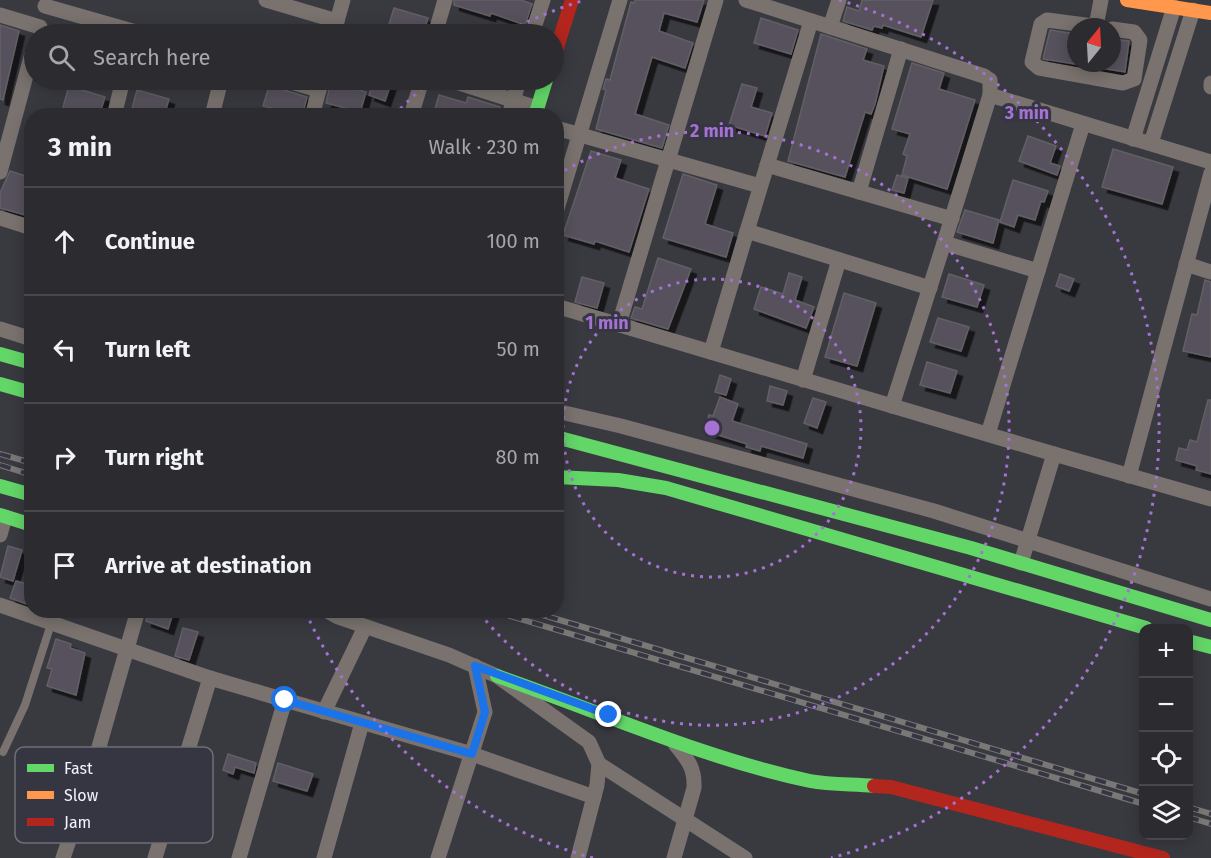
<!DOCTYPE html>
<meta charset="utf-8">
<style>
body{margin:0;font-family:"Fira Sans",sans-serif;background:#37373c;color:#f1f3f6}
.controls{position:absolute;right:18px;bottom:18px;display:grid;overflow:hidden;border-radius:12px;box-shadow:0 3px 15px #0003}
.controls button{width:54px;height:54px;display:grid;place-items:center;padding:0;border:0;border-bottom:2px solid #47474c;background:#2b2b30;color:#f1f3f6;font:30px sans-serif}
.compass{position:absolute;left:1067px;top:18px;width:54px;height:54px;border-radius:50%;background:#2b2b30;box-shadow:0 3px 15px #0003;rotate:18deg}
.stop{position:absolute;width:18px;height:18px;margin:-14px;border:4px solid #1a73e8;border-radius:50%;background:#fff}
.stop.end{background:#1a73e8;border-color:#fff;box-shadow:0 2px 6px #0008}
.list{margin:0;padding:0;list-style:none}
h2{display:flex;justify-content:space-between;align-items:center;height:78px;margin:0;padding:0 24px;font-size:26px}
h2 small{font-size:20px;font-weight:400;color:#a6a7ab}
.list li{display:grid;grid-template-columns:39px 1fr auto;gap:18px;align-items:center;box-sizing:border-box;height:108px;padding:0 24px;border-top:2px solid #47474c}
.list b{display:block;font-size:22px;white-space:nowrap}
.list em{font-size:20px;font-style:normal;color:#a6a7ab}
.icon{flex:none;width:33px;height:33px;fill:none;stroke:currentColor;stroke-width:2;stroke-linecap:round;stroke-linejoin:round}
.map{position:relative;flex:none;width:1211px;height:858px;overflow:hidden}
.search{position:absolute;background:#2b2b30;box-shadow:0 3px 15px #0003;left:24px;top:24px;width:540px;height:66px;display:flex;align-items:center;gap:15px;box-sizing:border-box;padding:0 21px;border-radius:33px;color:#a6a7ab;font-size:22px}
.panel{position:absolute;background:#2b2b30;box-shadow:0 3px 15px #0003;left:24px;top:108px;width:540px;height:510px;border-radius:24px}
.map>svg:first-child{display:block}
.building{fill:#56515c;stroke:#616065;stroke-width:1.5;filter:url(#shadow)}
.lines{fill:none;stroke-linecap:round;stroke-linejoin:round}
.lane{stroke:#79726e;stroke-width:8}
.street{stroke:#79726e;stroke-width:15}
.fast{stroke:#63d668;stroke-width:14}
.slow{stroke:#ff974d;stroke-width:14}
.jam{stroke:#b3261e;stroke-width:14}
.rail-casing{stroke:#7a7777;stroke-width:6}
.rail{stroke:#363643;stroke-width:4;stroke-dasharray:11;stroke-linecap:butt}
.route{stroke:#1a73e8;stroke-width:8}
.ring{fill:none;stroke:#a572d4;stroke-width:3;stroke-dasharray:3 6}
.key{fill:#363643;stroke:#6f6f7a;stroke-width:1.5}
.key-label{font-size:16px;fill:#f3f4fc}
.centre{fill:#a572d4;stroke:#363643;stroke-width:3}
.ring-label{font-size:18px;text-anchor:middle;font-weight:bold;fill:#a572d4;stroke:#363643;stroke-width:6;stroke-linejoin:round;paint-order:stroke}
</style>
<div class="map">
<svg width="1211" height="858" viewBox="0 0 1211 858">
<defs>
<filter id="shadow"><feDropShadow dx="5.5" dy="5.5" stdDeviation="0" flood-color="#0009"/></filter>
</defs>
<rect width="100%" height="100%" fill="#393940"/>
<g class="building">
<path d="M454,0H521L532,4L525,25L491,13L490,16L454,5Z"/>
<path d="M635,0H704L697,22L664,13L659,31L693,43L685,68L652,57L635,114L669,125L662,148L596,129L606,90L603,89L606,79L610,80L631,2L634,3Z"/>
<path d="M862,0H933L921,37L883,25L882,28L874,26L872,30L843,21L847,7L859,11Z"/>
<path d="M394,8L428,18L423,34H400L387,31Z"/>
<path d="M761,18L798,30L791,54L754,43Z"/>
<path d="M0,25L19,31L3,100L0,99Z"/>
<path d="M1050,30L1076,34V63H1112V39L1129,41L1125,72L1043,59Z"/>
<path d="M821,34L867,49L863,60L884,66L875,104L871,114L865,112L845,177L788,161Z"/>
<path d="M912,63L944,73L939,89L975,100L947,189L902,175L907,156L903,154L910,134L892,129Z"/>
<path d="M271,80L281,89L307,97L302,116L263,106Z"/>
<path d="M374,80H392L385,101L369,95Z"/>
<path d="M331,81L366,92L359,116H343L345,108L326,103Z"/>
<path d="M742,84L757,88L751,107L772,113L765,136L729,125Z"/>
<path d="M69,86L105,97L99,116H76L62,111Z"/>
<path d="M137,90L169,99L164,116H130Z"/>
<path d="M439,95L466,103L468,97L500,107L497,116H433Z"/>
<path d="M1028,136L1056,146L1050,163L1060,166L1057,175L1019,161Z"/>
<path d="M1113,149L1173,167L1162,204L1102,187Z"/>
<path d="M591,151L621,160L615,178L649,189L629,252L595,241L594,244L563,235Z"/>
<path d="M10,171L32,178V217L0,208V193Z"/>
<path d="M683,174L717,185L705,224L733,233L726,257L663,238Z"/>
<path d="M897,175L908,178L904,193L892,190Z"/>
<path d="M1013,180L1048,191L1044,202L1041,201L1035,220L1018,215L1014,227L1000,222Z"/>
<path d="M965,210L999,220L993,243L957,232Z"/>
<path d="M658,258L691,269L668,329L631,318L635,307L642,309Z"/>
<path d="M789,273L802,277L795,300L814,307L806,328L754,309L761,287L783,294Z"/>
<path d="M949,274L984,285L977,307L942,297Z"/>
<path d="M1060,274L1074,279L1069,291L1056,286Z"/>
<path d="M582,277L604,283L597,308L575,302Z"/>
<path d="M1205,280L1211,282V357L1183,351L1192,314L1197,315Z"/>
<path d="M844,293L876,303L857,366L825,357Z"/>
<path d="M938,318L969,327L961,351L930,342Z"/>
<path d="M927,362L957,371L950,393L920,385Z"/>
<path d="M720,375L731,379L726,395L715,392Z"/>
<path d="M770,386L787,391L783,405L767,401Z"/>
<path d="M720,397L738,404L732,421L807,444L803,458L761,446L760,451L746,447L747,444L705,431L709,415L713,416Z"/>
<path d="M813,398L826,402L817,428L804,423Z"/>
<path d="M1208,400H1211V474L1196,470L1197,466L1176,460L1179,448L1187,450L1190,440L1197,442Z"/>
<path d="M8,546L22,550L13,581L0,577Z"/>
<path d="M16,581L32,585V606L10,598Z"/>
<path d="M149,610H174L168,629L146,621Z"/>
<path d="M183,628L198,632L189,660L175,656Z"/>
<path d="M56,639L71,644L70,648L85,653L76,695L47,686L52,669L47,668Z"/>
<path d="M228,754L256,763L254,773L235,767L233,774L223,770Z"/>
<path d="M278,763L313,774L307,791L273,781Z"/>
</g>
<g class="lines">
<path class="lane" d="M3,752L25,705L51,624"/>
<g class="street">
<path d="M266,0L337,21L334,34"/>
<path d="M746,0L984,76L990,80V95L1211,162"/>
<path d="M45,6L143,34"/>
<path d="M0,15L40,27"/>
<path d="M337,21L343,0"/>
<path d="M811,21L747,231L930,288"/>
<path d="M1096,26L1101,0"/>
<path d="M830,27L839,0"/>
<path d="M1101,27L1047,20L1041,24L1032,62L1039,68L1123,83L1134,79L1140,40L1134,32L1112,29"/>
<path d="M435,34L445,0"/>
<path d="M532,34L543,0"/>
<path d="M284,80L319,90L322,80"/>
<path d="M450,80L537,108"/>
<path d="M1211,83V87"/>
<path d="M990,95L944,243L1038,271"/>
<path d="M114,116L123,80"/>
<path d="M212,116L221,80"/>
<path d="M312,116L319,90"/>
<path d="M411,116L422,80"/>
<path d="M509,116L519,80"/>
<path d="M556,128L760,186"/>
<path d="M1133,139L1174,7"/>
<path d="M1151,143L1193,10"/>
<path d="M767,165L952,219"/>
<path d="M0,172L34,46"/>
<path d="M859,192L901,49"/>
<path d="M556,212L620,0"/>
<path d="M0,218L32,228"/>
<path d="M1186,264L1211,272"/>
<path d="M556,306L1054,454"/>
<path d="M619,324L716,0"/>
<path d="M0,329L32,339"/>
<path d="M711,352L747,231"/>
<path d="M803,380L839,260"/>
<path d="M892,406L944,243"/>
<path d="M556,411L621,426L934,511L1211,599"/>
<path d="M988,434L1083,124"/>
<path d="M1129,476L1211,173"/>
<path d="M0,535L5,517"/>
<path d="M1021,563L1054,454L1211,499"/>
<path d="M0,605L210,678L285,700L239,858"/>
<path d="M326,610L338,617L449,655L497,676L589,742L599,764L597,785L578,858"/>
<path d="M285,700L472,754L594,797"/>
<path d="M324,712L365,627"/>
<path d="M599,764L745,858"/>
<path d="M63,858L89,782L138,610"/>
<path d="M155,858L210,678"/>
<path d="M324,858L362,723"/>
<path d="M438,858L485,712L475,666"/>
<path d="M674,858L694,788C695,768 688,760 675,744"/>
</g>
<g class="fast">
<path d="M535,116L546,80"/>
<path d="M0,354L32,363"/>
<path d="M0,384L32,393"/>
<path d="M556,437L971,548L1211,620"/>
<path d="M556,477L618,480L666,488L1146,628"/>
<path d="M0,486L32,495"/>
<path d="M0,515L32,525"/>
<path d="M1188,641L1211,647"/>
<path d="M497,676C601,712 702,758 810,781C831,785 853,784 874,786"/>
</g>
<path class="slow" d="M1127,0L1211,13"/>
<g class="jam">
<path d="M554,57L572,0"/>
<path d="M874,786L891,787L1163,858"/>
</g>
<defs>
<g id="rail">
<path d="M0,454L32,463"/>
<path d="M0,465L32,475"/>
<path d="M490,610L1144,804"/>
<path d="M526,610L1144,794"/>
<path d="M1188,807L1211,814"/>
<path d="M1188,817L1211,824"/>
</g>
</defs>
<use href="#rail" class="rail-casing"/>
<use href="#rail" class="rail"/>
</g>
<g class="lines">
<path class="route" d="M285,700L472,754L485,712L475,666L609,715"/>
</g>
<g class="ring">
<circle cx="712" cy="428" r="149"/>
<path d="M557 175A297 297 0 1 1 478 611"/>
<path d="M593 858A446 446 0 0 1 306 613M394 115A446 446 0 0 1 431 81M503 34A446 446 0 0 1 585 0M839 0A446 446 0 0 1 831 858"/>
</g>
<rect x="15" y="747" width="198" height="96" rx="9" class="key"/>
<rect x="27" y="764" width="27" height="8" fill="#63d668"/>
<rect x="27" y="791" width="27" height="8" fill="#ff974d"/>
<rect x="27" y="818" width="27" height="8" fill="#b3261e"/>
<g class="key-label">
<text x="64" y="774">Fast</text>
<text x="64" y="801">Slow</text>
<text x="64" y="828">Jam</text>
</g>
<circle cx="712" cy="428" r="9" class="centre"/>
<g class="ring-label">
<text x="1027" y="119">3 min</text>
<text x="712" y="137">2 min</text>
<text x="607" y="329">1 min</text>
</g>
</svg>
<div class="controls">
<button>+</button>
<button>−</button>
<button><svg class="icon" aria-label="locate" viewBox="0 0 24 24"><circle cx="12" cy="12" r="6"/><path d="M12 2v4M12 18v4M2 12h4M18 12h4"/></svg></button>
<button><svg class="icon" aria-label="layers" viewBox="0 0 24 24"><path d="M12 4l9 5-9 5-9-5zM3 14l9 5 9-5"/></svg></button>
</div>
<svg class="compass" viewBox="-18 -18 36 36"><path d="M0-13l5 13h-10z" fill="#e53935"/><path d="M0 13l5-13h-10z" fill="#a6a7ab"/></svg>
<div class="stop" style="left:285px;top:700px"></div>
<div class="stop end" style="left:609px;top:715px"></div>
<div class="search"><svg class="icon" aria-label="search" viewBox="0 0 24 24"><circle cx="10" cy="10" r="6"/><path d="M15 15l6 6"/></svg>Search here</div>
<section class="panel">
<h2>3 min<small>Walk · 230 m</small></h2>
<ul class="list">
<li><svg class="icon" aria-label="ahead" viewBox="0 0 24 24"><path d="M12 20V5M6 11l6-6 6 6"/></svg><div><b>Continue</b></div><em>100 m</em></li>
<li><svg class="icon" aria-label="left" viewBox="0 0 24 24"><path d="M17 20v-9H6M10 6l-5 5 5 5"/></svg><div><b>Turn left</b></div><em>50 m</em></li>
<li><svg class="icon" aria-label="right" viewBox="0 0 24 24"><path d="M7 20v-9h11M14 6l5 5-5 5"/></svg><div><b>Turn right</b></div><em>80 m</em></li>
<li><svg class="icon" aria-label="arrive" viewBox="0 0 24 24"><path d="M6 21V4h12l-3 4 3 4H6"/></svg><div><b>Arrive at destination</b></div></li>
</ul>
</section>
</div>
